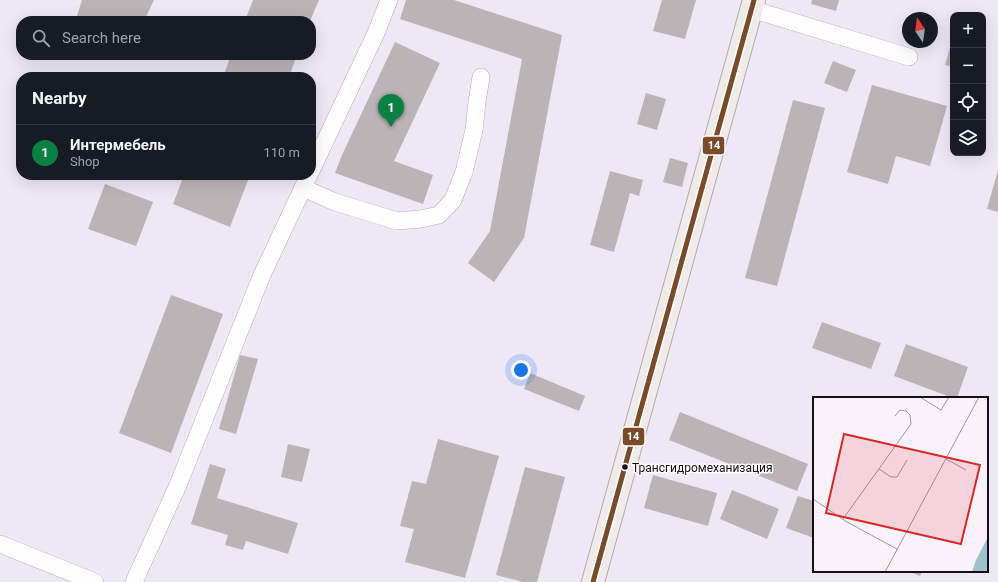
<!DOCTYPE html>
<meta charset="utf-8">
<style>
body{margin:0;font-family:Roboto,sans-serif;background:#242831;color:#f1f3f6}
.controls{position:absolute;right:12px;top:12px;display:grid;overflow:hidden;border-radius:8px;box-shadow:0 4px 16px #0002}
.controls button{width:36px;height:36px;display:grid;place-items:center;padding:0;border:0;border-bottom:1px solid #363941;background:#171b24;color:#f1f3f6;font:20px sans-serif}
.compass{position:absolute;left:902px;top:12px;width:36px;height:36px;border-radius:50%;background:#171b24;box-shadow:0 4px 16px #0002;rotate:347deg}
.you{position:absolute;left:521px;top:370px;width:14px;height:14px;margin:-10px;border:3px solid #fff;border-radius:50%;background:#1a73e8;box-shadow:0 0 0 6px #1a73e833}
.badge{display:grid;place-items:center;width:26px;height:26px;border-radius:50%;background:#0b8043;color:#fff;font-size:13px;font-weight:700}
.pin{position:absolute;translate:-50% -33px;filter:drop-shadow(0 1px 2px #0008)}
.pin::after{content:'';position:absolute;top:21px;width:14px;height:12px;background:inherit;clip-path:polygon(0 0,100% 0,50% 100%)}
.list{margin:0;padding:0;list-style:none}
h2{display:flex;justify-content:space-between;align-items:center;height:52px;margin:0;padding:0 16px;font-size:17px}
h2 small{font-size:13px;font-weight:400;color:#9ea1a6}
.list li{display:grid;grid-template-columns:26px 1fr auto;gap:12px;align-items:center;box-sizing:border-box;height:56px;padding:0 16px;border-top:1px solid #363941}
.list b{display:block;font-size:15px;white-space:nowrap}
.list p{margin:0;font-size:13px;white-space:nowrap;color:#9ea1a6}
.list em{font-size:13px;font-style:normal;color:#9ea1a6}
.icon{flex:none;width:22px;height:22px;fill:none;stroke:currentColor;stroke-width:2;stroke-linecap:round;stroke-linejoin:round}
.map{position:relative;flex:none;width:998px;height:582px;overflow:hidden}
.search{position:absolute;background:#171b24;box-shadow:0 4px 16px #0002;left:16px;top:16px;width:300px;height:44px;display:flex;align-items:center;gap:10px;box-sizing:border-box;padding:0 14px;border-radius:16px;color:#9ea1a6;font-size:15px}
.panel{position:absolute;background:#171b24;box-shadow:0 4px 16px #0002;left:16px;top:72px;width:300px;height:108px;border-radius:16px}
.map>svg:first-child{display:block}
.industrial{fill:#eee7f6;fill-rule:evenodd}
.building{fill:#bbb4b7}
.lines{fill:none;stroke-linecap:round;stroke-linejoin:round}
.minor-casing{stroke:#b3adb4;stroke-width:18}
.major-casing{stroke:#b8a9aa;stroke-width:24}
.minor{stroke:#fefdfe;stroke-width:17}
.major{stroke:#f0eae9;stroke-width:22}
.bus-1-casing{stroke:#fff;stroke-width:8}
.bus-1{stroke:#7a4b2a;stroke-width:5}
.bus-dot{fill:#140f15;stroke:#fff;stroke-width:1.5}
.labels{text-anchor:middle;stroke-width:3;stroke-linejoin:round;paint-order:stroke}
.bus-label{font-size:12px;fill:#140f15;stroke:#fff;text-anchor:start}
.inset-road{fill:none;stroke:#9d979e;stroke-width:1}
.view{fill:#d62828;fill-opacity:0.15;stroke:#d62828;stroke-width:2}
.inset-edge{fill:none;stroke:#140f15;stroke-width:2}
.line-badge{stroke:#fff;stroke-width:1.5}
.badge-label{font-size:11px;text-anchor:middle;font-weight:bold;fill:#fff}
</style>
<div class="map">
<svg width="998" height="582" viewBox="0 0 998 582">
<rect width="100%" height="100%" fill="#f9f2fa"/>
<path class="industrial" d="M0,0H998V582H0ZM953,15H983V153H953ZM908,18H932V42H908ZM21,21H311V55H21ZM21,77H311V175H21ZM814,398H987V571H814Z"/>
<g class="building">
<path d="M82,0H154L144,21H84L76,19Z"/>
<path d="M253,0H319L310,21H245Z"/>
<path d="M406,0H454L562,35L524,238L494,282L468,263L490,231L522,59L400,19Z"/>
<path d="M662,0H696L685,39L653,31Z"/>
<path d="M812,0H839L836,11L811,4Z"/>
<path d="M953,37V67L945,65Z"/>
<path d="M395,42L440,63L394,161L433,175L423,204L335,173L342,155Z"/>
<path d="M231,55H297L289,77H223Z"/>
<path d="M833,61L856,70L847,92L824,83Z"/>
<path d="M872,85L947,106L930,166L896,156L888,184L847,172Z"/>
<path d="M646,93L666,99L657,130L637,124Z"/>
<path d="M793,100L825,108L777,286L745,278Z"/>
<path d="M670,158L688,163L682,187L663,182Z"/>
<path d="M998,170V212L987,209Z"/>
<path d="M610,171L643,180L639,196L630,193L614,252L590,245Z"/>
<path d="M184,175H250L230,227L173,204Z"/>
<path d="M105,184L153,202L136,246L88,229Z"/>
<path d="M171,295L223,314L171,453L119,433Z"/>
<path d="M822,322L881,343L871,369L812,348Z"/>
<path d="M906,344L968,367L957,398H953L894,376Z"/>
<path d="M240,355L258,359L236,434L219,429Z"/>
<path d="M530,373L585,396L579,411L524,389Z"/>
<path d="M680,412L808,464L797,491L669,440Z"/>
<path d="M438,439L499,456L465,578L405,562L414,529L400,526L412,481L426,484Z"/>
<path d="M288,444L310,449L302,482L281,477Z"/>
<path d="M210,464L226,469L217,498L298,523L288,554L246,541L243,550L225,545L228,535L191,524Z"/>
<path d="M525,467L565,477L537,582H523L496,575Z"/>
<path d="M653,475L717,493L708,526L644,508Z"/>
<path d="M732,490L779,509L767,539L720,519Z"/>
<path d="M798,496L814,501V538L786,528Z"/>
<path d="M908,571H922L920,576Z"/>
</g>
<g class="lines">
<defs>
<g id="minor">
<path d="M751,9L909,57"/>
<path d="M311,171L376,33L389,0"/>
<path d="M303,188L335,202L397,221L421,219L439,215L453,200L464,172L474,130L477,102L481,77"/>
<path d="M0,544L95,582"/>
<path d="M134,582L178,485L262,275L309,175"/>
</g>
<path id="major" d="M593,582L754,0"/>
</defs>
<use href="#minor" class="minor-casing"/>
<use href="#major" class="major-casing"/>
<use href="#minor" class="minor"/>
<use href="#major" class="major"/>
<defs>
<path id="bus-1" d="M593,582L754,0"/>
</defs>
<use href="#bus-1" class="bus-1-casing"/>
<use href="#bus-1" class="bus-1"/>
</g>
<circle class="bus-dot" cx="625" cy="467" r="3.5"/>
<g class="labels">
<g class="bus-label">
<text x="632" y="472">Трансгидромеханизация</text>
</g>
</g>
<g transform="translate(813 397)">
<rect width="175" height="175" fill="#f9f2fa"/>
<path d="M175,140V175H159L163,163Z" fill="#9cc3cc"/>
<path class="inset-road" d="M107,0L128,13L136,0M133,62L153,73M66,72L78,80H84L94,63M0,102L34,125L84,152M30,122L98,27L97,18L93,14L87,13L82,19M72,175L166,0"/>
<path class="view" d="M31,37L167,68L148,147L13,116Z"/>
<rect width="175" height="175" class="inset-edge"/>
</g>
<g class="line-badge">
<rect x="702" y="136" width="23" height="19" rx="4" fill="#7a4b2a"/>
<rect x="622" y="427" width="23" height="19" rx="4" fill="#7a4b2a"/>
</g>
<g class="badge-label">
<text x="714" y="149">14</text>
<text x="633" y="440">14</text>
</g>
</svg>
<div class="controls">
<button>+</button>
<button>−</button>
<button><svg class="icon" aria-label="locate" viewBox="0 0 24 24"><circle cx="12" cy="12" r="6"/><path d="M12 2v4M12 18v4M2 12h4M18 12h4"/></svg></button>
<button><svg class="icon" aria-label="layers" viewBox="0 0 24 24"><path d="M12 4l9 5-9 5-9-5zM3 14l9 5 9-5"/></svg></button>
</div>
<svg class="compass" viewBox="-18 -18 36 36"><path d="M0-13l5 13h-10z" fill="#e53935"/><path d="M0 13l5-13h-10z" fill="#9ea1a6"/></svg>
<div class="you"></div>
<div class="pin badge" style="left:391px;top:127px">1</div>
<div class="search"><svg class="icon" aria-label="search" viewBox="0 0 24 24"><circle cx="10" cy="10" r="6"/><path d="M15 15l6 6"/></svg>Search here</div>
<section class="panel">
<h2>Nearby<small></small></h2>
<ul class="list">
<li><span class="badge">1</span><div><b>Интермебель</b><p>Shop</p></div><em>110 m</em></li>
</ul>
</section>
</div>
